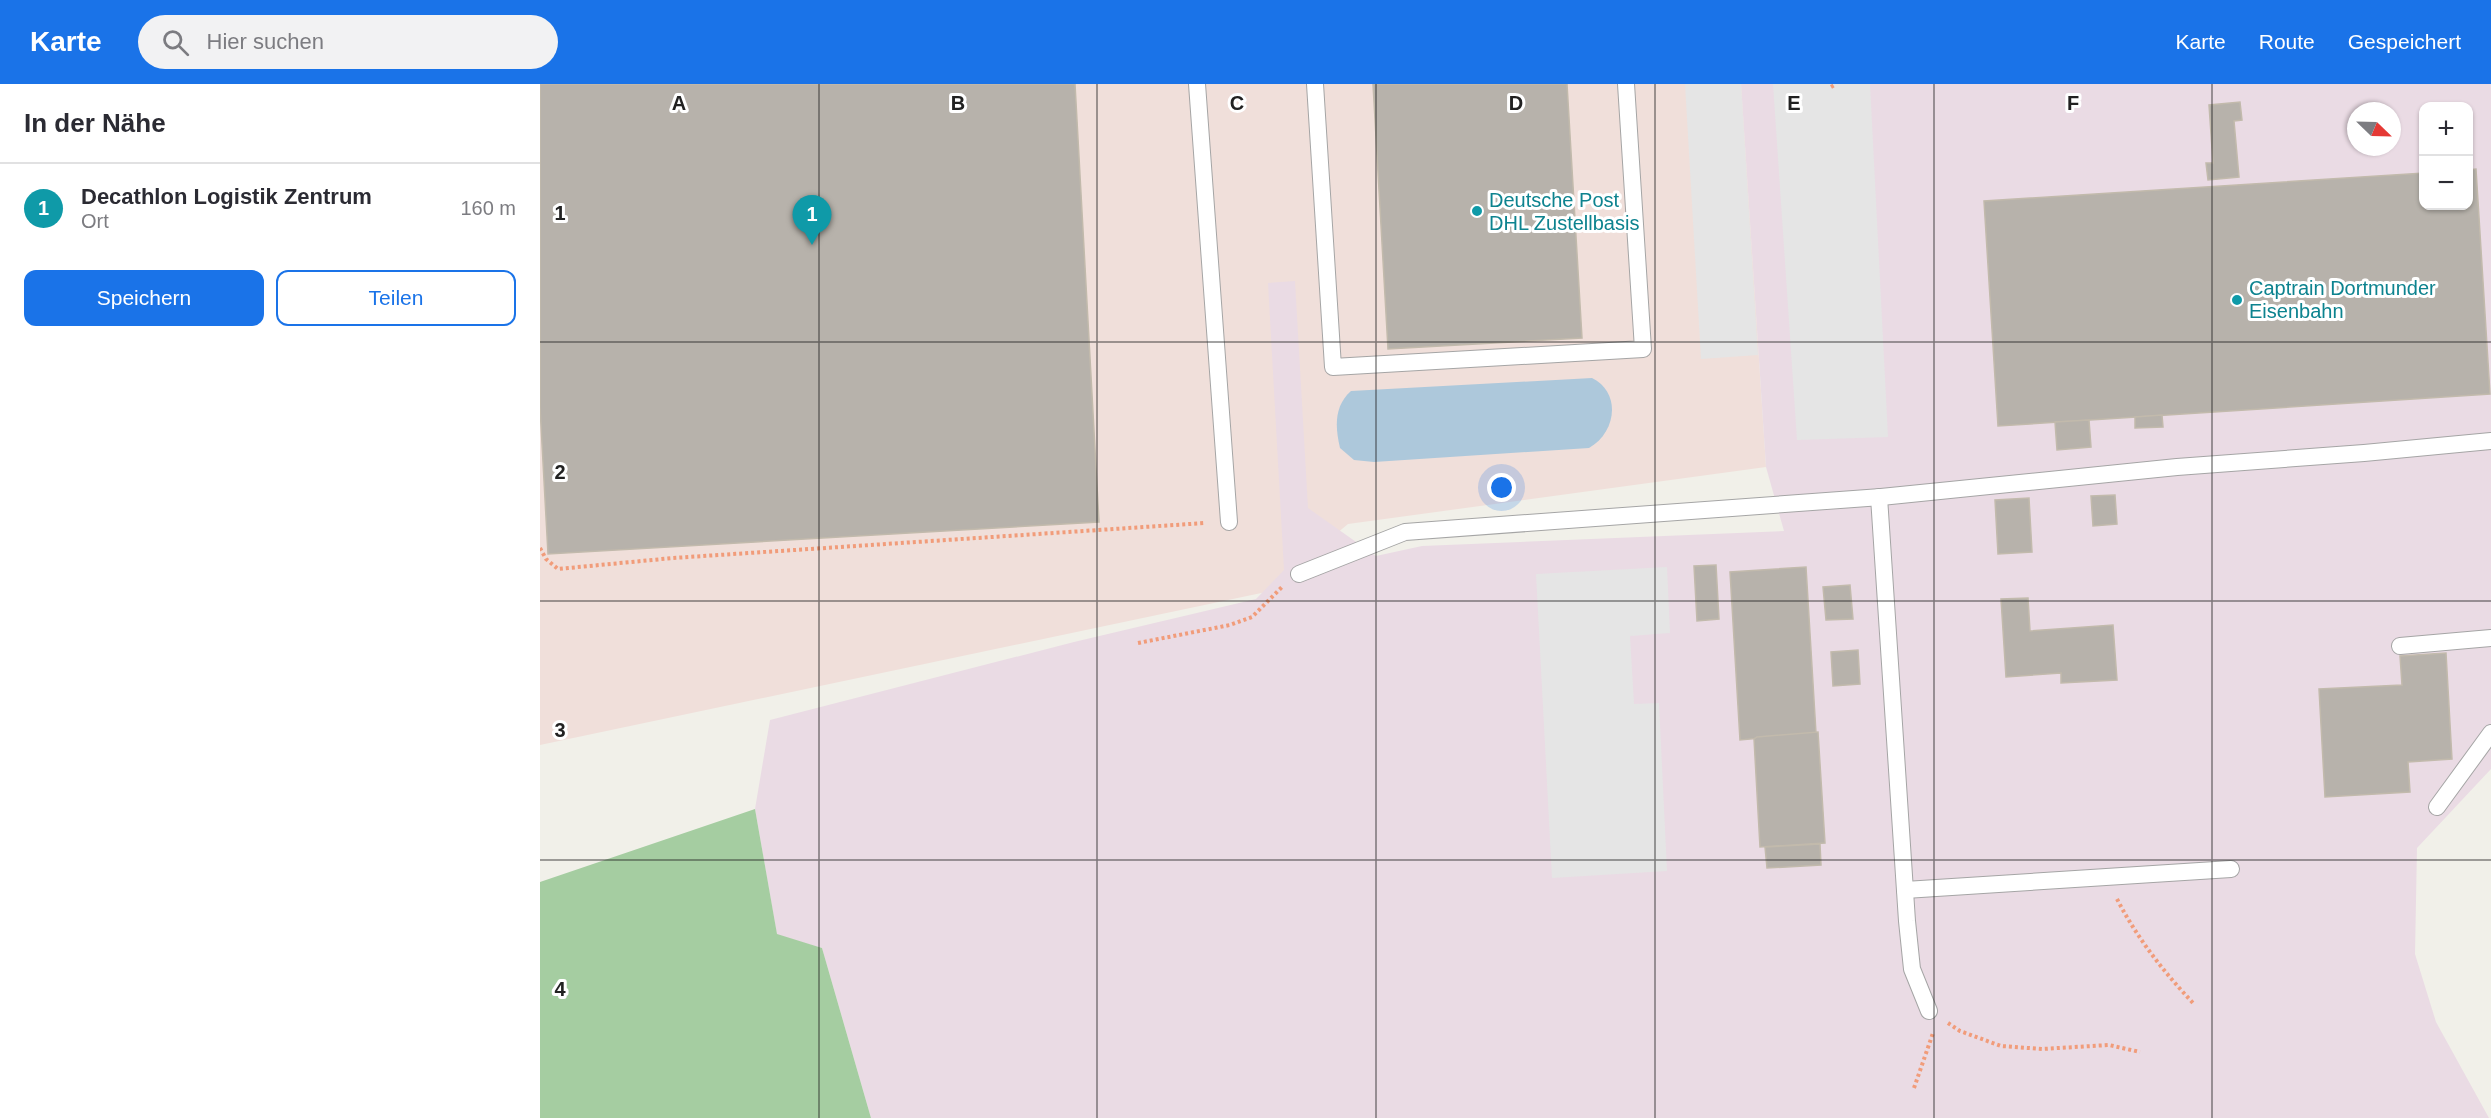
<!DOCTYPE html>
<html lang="de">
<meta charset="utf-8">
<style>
body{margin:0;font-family:Helvetica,sans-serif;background:#f2f2f3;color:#2b2b33}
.controls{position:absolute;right:18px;top:18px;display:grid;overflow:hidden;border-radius:12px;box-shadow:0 2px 4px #0004}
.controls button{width:54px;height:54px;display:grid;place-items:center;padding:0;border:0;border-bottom:2px solid #e1e1e2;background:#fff;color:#2b2b33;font:30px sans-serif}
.compass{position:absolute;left:1807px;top:18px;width:54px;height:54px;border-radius:50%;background:#fff;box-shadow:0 2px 4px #0004;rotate:113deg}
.you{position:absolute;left:962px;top:404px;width:21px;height:21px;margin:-15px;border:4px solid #fff;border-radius:50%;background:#1a73e8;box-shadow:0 0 0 9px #1a73e833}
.badge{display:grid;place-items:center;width:39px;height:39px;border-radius:50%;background:#1a73e8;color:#fff;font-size:20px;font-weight:700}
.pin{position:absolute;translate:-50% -50px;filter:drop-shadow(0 2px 3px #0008)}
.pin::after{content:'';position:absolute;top:32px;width:21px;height:18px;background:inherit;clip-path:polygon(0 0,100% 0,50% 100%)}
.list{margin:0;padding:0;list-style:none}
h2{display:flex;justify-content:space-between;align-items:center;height:78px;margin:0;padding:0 24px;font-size:26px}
h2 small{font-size:20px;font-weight:400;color:#7c7c81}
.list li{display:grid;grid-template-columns:39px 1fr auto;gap:18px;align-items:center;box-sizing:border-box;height:90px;padding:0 24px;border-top:2px solid #e1e1e2}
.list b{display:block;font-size:22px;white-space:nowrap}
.list p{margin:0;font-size:20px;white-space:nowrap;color:#7c7c81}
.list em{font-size:20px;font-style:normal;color:#7c7c81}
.actions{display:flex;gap:12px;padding:18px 24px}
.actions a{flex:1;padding:14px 0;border:2px solid #1a73e8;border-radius:12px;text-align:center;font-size:21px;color:#1a73e8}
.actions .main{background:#1a73e8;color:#fff}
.icon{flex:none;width:33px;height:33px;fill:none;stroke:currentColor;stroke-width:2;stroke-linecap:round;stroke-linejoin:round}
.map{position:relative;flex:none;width:1951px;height:1034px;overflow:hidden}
header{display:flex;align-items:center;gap:36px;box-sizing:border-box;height:84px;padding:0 30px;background:#1a73e8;color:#fff}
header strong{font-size:28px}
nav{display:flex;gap:33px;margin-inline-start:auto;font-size:21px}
.search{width:420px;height:54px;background:#f2f2f3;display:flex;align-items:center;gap:15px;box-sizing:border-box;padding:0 21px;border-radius:33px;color:#7c7c81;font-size:22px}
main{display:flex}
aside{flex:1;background:#fff}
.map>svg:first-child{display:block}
.commercial{fill:#f0dfda}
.industrial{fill:#eadbe4;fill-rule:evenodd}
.forest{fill:#a5cda1}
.parking{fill:#e5e5e5}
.water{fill:#adc8db}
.building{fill:#b7b2ab;stroke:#c2baac;stroke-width:1.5}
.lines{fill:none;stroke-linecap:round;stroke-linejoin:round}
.service-casing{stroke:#a5a5a5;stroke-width:18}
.path{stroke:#f19c7a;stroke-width:4;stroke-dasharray:3 3;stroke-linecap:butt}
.service{stroke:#fff;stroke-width:16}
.grid{fill:none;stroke:#212121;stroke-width:1.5;stroke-opacity:0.55}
.culture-dot{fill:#0f9aa8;stroke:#fff;stroke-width:2}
.labels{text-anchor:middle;stroke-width:6;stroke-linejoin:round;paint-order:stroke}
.culture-label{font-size:20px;fill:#0d838f;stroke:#fff;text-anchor:start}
.grid-label{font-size:20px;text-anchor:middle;font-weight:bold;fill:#212121;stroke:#fff;stroke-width:6;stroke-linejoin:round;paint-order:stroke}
</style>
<header>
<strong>Karte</strong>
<div class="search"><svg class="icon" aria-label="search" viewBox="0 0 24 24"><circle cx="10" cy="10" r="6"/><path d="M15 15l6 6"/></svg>Hier suchen</div>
<nav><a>Karte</a><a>Route</a><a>Gespeichert</a></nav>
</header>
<main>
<aside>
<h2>In der Nähe<small></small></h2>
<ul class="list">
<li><span class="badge" style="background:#0f9aa8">1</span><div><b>Decathlon Logistik Zentrum</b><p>Ort</p></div><em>160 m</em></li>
</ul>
<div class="actions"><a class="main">Speichern</a><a>Teilen</a></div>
</aside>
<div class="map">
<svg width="1951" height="1034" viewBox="0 0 1951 1034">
<rect width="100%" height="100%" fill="#f1f0e9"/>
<path class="commercial" d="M0,0H1201L1226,383L808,440L726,508L0,661Z"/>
<path class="industrial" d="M1201,0H1951V685L1877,764L1875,870L1896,938L1949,1034H331L282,864L237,851L215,725L230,636L534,558L716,515L744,486L728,199L755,197L768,424L836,472L882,462L1244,447L1226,383ZM1884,22H1928V122H1884ZM1816,27H1852V63H1816Z"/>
<path class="forest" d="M215,725L237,850L282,864L331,1034H0V798Z"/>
<g class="parking">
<path d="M1145,0H1201L1218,271L1161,275Z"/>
<path d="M1233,0H1330L1348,353L1257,356Z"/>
<path d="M1127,483L1130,549L1090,552L1094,620L1119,619L1127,787L1012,794L996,490Z"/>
</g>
<path class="water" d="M1052,294C1082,309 1076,349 1049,364L834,378L814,376L800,364C795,343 794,322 811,307Z"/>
<g class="building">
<path d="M0,0H535L559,438L8,470L0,323Z"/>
<path d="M833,0H1027L1042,254L848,265Z"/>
<path d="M1700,18L1702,36L1694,37L1699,93L1668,96L1666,79H1673L1669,21Z"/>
<path d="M1936,85L1950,310L1458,342L1444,117L1884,89V122H1928V86Z"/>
<path d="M1622,331L1623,343L1595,344V333Z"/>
<path d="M1549,336L1551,363L1517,366L1515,338Z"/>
<path d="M1575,411L1577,440L1553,442L1551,412Z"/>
<path d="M1489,414L1492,468L1458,470L1455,416Z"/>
<path d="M1176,481L1179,535L1157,537L1154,482Z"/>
<path d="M1266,483L1276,649L1200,656L1190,488Z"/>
<path d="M1310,501L1313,535L1286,536L1283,503Z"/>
<path d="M1488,514L1490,547L1573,541L1577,596L1521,599V589L1466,593L1461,515Z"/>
<path d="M1318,566L1320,600L1293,602L1291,568Z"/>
<path d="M1906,569L1912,675L1868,678L1870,708L1785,713L1779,605L1862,601L1860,572Z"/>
<path d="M1278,648L1285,759L1220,763L1214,655L1217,653Z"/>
<path d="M1280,760L1281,781L1227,784L1225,763Z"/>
</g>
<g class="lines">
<defs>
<g id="service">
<path d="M657,0L689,438"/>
<path d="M775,0L793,283L1103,265L1086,0"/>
<path d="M1339,413L1367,837L1372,885L1389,927"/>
<path d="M759,490L865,448L1341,413L1637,383L1824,369L1951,357"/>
<path d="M1860,562L1951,554"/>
<path d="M1897,723L1951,649"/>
<path d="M1365,806L1691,785"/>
</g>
</defs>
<use href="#service" class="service-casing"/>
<g class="path">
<path d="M1291,3L1296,0"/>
<path d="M0,464L6,475L18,485L133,474L665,439"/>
<path d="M598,559L690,541L712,533L742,503"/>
<path d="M1577,815C1597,854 1623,887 1653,919"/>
<path d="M1408,939L1420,947L1461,962L1502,965L1569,961L1600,968"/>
<path d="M1374,1004L1393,949"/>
</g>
<use href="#service" class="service"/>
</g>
<path class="grid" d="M279,0V1034M557,0V1034M836,0V1034M1115,0V1034M1394,0V1034M1672,0V1034M0,258H1951M0,517H1951M0,776H1951"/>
<g class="culture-dot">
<circle cx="937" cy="127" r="6"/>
<circle cx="1697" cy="216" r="6"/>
</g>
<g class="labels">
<g class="culture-label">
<text x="949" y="123">Deutsche Post<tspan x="949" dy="23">DHL Zustellbasis</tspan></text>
<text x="1709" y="211">Captrain Dortmunder<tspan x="1709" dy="23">Eisenbahn</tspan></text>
</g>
</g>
<g class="grid-label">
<text x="139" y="26">A</text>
<text x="418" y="26">B</text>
<text x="697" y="26">C</text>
<text x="976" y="26">D</text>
<text x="1254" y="26">E</text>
<text x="1533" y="26">F</text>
<text x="20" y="136">1</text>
<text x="20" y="395">2</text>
<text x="20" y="653">3</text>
<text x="20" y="912">4</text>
</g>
</svg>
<div class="controls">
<button>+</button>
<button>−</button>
</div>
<svg class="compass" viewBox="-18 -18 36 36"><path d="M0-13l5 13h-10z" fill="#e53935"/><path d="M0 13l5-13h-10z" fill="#7c7c81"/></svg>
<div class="you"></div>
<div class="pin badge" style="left:272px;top:161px;background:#0f9aa8">1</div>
</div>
</main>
